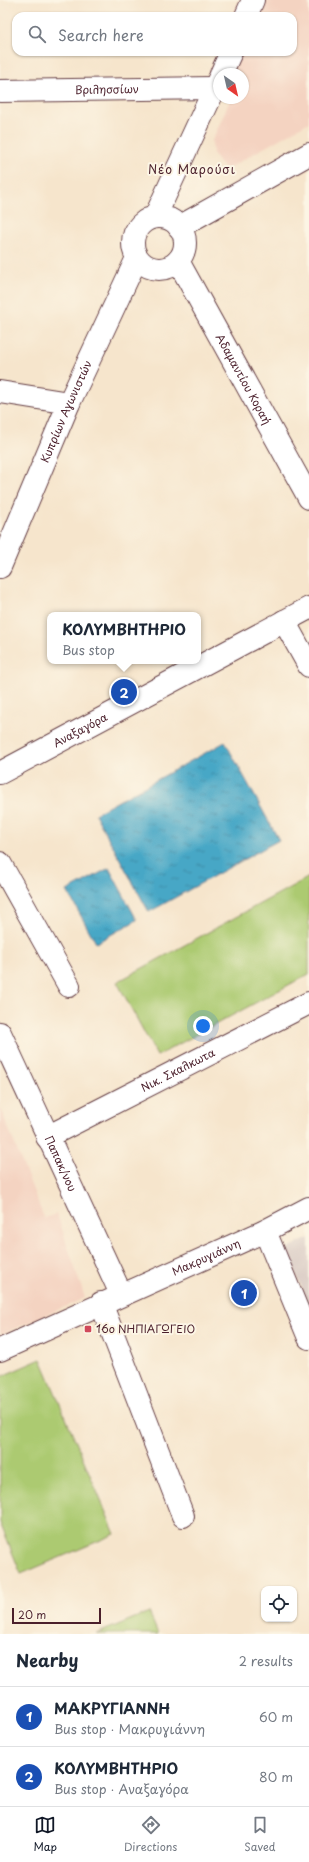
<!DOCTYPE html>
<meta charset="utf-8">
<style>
body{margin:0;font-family:"Playpen Sans",sans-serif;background:#f2f2f3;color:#1f2937}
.controls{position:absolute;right:12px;bottom:12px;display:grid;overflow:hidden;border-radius:8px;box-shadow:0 1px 3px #0004}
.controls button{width:36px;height:36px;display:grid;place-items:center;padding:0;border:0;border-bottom:1px solid #e0e1e3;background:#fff;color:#1f2937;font:20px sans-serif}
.compass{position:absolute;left:213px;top:68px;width:36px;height:36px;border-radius:50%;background:#fff;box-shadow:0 1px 3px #0004;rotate:146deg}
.scale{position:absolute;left:12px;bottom:10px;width:89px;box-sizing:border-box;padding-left:4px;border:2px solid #4a1f2b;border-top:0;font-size:11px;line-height:14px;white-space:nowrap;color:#4a1f2b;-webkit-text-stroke:3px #fcf5e5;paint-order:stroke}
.you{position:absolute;left:203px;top:1026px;width:14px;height:14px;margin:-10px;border:3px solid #fff;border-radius:50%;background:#1a73e8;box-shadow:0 0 0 6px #1a73e833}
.badge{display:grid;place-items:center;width:26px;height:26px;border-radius:50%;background:#111827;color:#fff;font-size:13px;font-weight:700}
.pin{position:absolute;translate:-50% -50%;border:2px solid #fff;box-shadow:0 1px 4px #0006}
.popup{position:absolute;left:47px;top:612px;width:154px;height:52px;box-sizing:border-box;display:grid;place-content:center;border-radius:8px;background:#fff;filter:drop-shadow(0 1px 3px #0005);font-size:13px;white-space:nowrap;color:#747a83}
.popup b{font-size:15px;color:#1f2937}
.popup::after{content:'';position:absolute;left:50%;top:100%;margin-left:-8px;border:8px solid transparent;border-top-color:#fff}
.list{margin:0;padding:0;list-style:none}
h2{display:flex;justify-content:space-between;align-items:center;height:52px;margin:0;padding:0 16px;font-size:17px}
h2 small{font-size:13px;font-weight:400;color:#747a83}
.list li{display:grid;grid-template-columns:26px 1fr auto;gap:12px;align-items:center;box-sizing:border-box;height:60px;padding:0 16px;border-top:1px solid #e0e1e3}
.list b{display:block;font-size:15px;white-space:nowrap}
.list p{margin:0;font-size:13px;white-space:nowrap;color:#747a83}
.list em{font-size:13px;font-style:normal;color:#747a83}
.icon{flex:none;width:22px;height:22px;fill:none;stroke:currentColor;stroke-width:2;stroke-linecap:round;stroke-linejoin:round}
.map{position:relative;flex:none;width:309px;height:1634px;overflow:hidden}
.search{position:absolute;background:#fff;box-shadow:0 1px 3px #0004;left:12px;right:12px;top:12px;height:44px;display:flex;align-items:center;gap:10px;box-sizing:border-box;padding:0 14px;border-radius:12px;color:#747a83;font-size:15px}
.sheet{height:172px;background:#fff}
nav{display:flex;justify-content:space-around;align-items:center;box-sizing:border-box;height:56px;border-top:1px solid #e0e1e3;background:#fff;font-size:11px;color:#747a83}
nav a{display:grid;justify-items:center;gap:2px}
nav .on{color:#111827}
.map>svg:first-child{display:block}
.built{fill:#f4d3c1}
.industrial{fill:#d0c0bc}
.pitch{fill:#acca71;stroke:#7b744e}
.water{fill:url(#water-ripples);stroke:#486378}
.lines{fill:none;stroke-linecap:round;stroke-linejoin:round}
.minor-casing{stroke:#643d43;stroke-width:24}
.minor{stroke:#fff;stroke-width:22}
.poi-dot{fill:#d1495b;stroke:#fcf5e5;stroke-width:1.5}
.labels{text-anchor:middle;stroke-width:4;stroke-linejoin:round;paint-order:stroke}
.street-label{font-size:11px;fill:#4a1f2b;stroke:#fcf5e5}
.poi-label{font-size:11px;fill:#4a1f2b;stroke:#fcf5e5;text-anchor:start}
.neighbourhood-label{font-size:12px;letter-spacing:1px;fill:#4a1f2b;stroke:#fcf5e5}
</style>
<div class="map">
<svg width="309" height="1634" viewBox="0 0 309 1634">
<defs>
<pattern id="water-ripples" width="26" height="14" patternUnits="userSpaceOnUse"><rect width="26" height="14" fill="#46a7c6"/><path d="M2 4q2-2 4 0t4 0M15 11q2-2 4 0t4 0" fill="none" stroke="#3c87a1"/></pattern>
</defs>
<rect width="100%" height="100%" fill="#fcf5e5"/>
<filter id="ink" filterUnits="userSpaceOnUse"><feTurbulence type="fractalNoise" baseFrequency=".025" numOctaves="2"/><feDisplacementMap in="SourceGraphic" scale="8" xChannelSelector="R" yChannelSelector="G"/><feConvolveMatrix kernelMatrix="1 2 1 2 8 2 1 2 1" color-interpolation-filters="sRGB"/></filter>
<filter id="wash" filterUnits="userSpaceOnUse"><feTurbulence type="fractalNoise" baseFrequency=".012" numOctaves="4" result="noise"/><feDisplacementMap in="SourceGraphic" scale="16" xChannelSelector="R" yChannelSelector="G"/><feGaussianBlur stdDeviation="0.9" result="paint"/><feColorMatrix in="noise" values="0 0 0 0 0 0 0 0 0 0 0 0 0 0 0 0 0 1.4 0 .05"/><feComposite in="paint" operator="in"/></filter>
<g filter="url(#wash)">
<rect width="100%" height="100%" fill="#f6e5cc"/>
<g class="built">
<path d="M239,0H309V122L227,169L219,163L213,153L212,141L231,98H243V74H219V80L207,75L217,52H293V16H232Z"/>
<path d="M0,1107L44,1218L57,1214L85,1298L0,1335Z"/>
</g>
<path class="industrial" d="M309,1238V1305L286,1249Z"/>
<g class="pitch">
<path d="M309,877V974L157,1056L117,982Z"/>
<path d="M41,1359L115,1534L21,1574L0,1523V1377Z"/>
<path d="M149,1612L158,1634H96Z"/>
</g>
<g class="water">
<path d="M225,742L279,840L149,912L95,814Z"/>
<path d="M109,868L137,920L96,943L67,891Z"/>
</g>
</g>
<g filter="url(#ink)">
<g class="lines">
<defs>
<g id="minor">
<path d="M246,16L253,0"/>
<path d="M221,74L231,52"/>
<path id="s1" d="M0,91L214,88"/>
<circle cx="159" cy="243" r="26"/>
<path d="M155,217L219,79"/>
<path d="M179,227L309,154"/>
<path id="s2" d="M178,261L309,498"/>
<path d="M0,392L69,403"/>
<path id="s3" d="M0,567L69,403L137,258"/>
<path d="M284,621L309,666"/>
<path id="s4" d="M0,773L309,608"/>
<path d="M0,863L69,986"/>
<path id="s5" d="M0,1033L121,1294"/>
<path id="s6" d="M47,1137L309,1003"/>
<path d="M265,1231L309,1338"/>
<path d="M101,1303L183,1516"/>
<path id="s7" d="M0,1350L265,1231L309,1208"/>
</g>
</defs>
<use href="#minor" class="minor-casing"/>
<use href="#minor" class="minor"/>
</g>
</g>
<rect class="poi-dot" x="84" y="1325" width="8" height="8" rx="2"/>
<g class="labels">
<g class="street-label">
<text dy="4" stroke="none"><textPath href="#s1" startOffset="107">Βριλησσίων</textPath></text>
<text dy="4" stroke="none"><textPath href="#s2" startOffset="135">Αδαμαντίου Κοραή</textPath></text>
<text dy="4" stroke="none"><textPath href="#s3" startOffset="169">Κυπρίων Αγωνιστών</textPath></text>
<text dy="4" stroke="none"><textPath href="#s4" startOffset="91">Αναξαγόρα</textPath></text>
<text dy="4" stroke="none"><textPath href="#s6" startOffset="147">Νικ. Σκαλκωτα</textPath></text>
<text dy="4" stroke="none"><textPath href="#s5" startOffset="144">Παπακ/νου</textPath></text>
<text dy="4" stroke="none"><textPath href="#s7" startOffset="226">Μακρυγιάννη</textPath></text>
</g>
<g class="poi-label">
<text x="96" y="1333">16ο ΝΗΠΙΑΓΩΓΕΙΟ</text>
</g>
<g class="neighbourhood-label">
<text x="192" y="174">Νέο Μαρούσι</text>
</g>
</g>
</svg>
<div class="controls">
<button><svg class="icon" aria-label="locate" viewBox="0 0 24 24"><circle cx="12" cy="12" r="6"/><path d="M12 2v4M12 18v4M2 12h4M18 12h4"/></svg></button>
</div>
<svg class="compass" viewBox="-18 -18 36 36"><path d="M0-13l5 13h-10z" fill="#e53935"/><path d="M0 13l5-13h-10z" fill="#747a83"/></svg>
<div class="scale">20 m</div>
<div class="you"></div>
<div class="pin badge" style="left:244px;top:1293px;background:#1a4fb4">1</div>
<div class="pin badge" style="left:124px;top:692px;background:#1a4fb4">2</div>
<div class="popup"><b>ΚΟΛΥΜΒΗΤΗΡΙΟ</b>Bus stop</div>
<div class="search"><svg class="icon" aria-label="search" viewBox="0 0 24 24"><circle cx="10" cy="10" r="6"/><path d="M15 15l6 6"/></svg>Search here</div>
</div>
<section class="sheet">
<h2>Nearby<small>2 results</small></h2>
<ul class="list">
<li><span class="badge" style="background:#1a4fb4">1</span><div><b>ΜΑΚΡΥΓΙΑΝΝΗ</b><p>Bus stop · Μακρυγιάννη</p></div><em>60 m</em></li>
<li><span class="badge" style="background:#1a4fb4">2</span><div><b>ΚΟΛΥΜΒΗΤΗΡΙΟ</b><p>Bus stop · Αναξαγόρα</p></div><em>80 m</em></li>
</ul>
</section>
<nav>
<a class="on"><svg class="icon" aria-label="map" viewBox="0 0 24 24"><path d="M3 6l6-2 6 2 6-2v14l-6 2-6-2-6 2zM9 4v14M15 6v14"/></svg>Map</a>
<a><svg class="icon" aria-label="directions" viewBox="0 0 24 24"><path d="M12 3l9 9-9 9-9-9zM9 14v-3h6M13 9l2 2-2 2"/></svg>Directions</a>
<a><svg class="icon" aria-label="saved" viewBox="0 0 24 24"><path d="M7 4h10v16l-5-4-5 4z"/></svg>Saved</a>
</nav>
